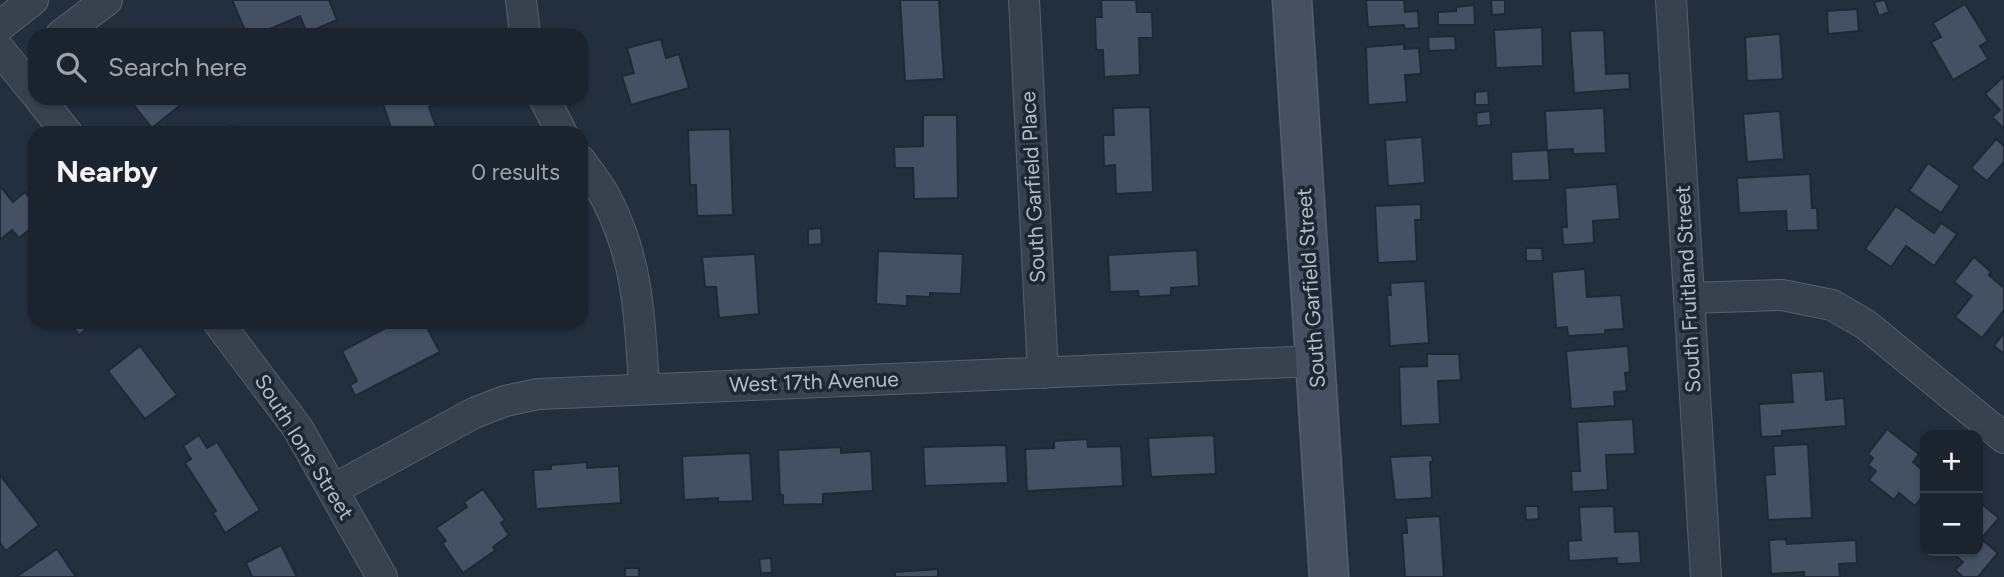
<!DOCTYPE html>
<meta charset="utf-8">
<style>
body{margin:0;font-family:Figtree,sans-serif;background:#282f3a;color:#f1f3f6}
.controls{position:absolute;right:21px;bottom:21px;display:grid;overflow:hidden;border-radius:14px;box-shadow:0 2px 5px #0004}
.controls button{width:63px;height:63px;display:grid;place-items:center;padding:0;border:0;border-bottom:2px solid #39404a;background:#1b232e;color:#f1f3f6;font:35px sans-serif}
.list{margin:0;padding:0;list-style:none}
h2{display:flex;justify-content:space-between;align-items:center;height:91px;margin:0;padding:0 28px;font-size:30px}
h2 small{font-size:23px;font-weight:400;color:#a0a4aa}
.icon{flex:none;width:38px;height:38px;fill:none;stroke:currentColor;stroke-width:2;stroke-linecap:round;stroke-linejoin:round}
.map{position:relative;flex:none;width:2004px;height:577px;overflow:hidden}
.search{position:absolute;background:#1b232e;box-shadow:0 2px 5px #0004;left:28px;top:28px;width:560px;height:77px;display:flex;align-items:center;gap:18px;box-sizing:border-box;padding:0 24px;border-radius:21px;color:#a0a4aa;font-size:26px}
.panel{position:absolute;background:#1b232e;box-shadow:0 2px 5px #0004;left:28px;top:126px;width:560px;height:203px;border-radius:21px}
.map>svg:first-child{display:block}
.building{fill:#455162;stroke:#1f2835;stroke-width:2}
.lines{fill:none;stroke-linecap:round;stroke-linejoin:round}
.street-casing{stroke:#565f6c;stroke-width:32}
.secondary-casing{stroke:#565f6c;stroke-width:41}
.street{stroke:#38414e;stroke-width:30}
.secondary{stroke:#465061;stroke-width:38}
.labels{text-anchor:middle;stroke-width:7;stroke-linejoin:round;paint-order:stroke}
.street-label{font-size:21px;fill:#b4bcc9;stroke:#1d2633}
</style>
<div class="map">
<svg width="2004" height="577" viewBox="0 0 2004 577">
<rect width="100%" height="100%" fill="#242f3e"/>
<g class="building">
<path d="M232,0H329L337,20L307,33L300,16L256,35H247Z"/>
<path d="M900,0H939L944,79L905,81Z"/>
<path d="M1101,0H1136L1137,12H1152L1153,38H1139L1140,75L1104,77L1103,50H1096L1095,17H1102Z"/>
<path d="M1366,0H1404L1405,12L1418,11L1419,28L1405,29L1404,25L1368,27Z"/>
<path d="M1491,0H1505V14L1492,15Z"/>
<path d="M1885,0L1889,12L1879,16L1874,2Z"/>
<path d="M1965,4L1988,41L1980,46L1988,59L1953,80L1931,42L1941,37L1933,23Z"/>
<path d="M1474,5L1475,25H1438V12L1456,11V7Z"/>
<path d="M1857,9L1859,31L1828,34L1827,11Z"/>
<path d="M1542,27L1543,66L1496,68L1494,30Z"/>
<path d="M1604,30L1606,74L1629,73L1630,89L1574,93L1570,31Z"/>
<path d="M1780,34L1783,79L1747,81L1745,37Z"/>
<path d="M1455,36L1456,50L1429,51L1428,37Z"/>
<path d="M661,39L666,58L679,54L689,88L631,105L622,76L634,73L627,48Z"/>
<path d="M1404,44V49L1419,48L1421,74L1405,75L1407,102L1368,105L1366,47Z"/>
<path d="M2004,76V129L1992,117L2000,110L1985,94Z"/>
<path d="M1488,91L1489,105H1475V92Z"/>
<path d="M136,98H189L152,128L133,104L137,100Z"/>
<path d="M381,98H454L429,107L438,132L436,133H393Z"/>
<path d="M1150,107L1153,192L1116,194L1115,165L1104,166L1103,135H1114L1113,108Z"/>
<path d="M1604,108L1606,153L1573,154V149L1547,150L1545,111Z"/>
<path d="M1490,111L1491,125L1477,126L1476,113Z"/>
<path d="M1780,111L1784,159L1747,162L1743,114Z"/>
<path d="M923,115H957L958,198L914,199L913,168H895L894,147L923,146Z"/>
<path d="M235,124L239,133H215Z"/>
<path d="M730,129L733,215L697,216L696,185H690L688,130Z"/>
<path d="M1422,137L1425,183L1388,186L1385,140Z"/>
<path d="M1996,139L2004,146V162L1987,181L1971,168Z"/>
<path d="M1548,150L1550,180L1512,181L1511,152Z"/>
<path d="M1928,163L1960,186L1941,213L1909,191Z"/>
<path d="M1810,174L1812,208H1817L1818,230L1787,231L1786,211L1739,213L1737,178Z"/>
<path d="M1617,184L1620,219L1593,221L1594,243L1563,245L1562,227H1567L1565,188Z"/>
<path d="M0,186L13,202L25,192L35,204V225L19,238L12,230L0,240Z"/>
<path d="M1421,204V220H1415L1417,261L1378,263L1375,206Z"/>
<path d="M1896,206L1934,233L1941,223L1957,234L1934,266L1906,246L1891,267L1865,249Z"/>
<path d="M821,228L822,244L808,245V229Z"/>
<path d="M1526,248H1542L1543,261H1526Z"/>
<path d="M1197,250L1199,286L1171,288V295L1139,297L1138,291L1110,292L1108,255Z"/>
<path d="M878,251L963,254L961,294L930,293V297L907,296V306L876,304Z"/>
<path d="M755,254L759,314L719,318L716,287H705L702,257Z"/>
<path d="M1974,257L1991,272L1989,275L2004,288V310L1982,338L1955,317L1972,296L1954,282Z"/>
<path d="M1585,269L1587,297L1621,295L1624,329L1605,330V334L1568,336L1567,327L1556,328L1552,272Z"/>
<path d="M1425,281L1429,343L1390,346L1387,295H1391L1390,283Z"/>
<path d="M69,322H95L79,335Z"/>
<path d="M397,322H424L440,352L355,396L350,385L357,381L342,351Z"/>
<path d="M2004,333V354L1994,346Z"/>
<path d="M140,346L177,395L145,419L108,371Z"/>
<path d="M1628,346L1630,372L1625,373L1627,391L1614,392L1615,406L1571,409L1566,351Z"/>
<path d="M1427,354H1459L1461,380L1438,381L1440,424L1401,426L1399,367L1427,366Z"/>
<path d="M1824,371L1826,400L1844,398L1846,426L1782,431V436L1761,437L1759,404L1793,402L1791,373Z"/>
<path d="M1633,419L1635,454L1606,455L1608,490L1572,492L1571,471H1580L1577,422Z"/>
<path d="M1887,429L1919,454L1913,462L1925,472V493L1915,506L1899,493L1894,500L1869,480L1876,471L1868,465L1873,458L1868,454Z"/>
<path d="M199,435L207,448L217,442L260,510L225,533L213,513L216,511L185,463L191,459L183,446Z"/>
<path d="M1214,435L1216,474L1151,477L1148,438Z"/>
<path d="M1087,439L1088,447L1121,446L1123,486L1027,491L1025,449L1054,448V441Z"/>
<path d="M1808,444L1812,518L1768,520L1765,475L1775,474L1773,446Z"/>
<path d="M1006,445L1008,483L925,486L923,447Z"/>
<path d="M841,447V453L871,451L873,491L823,494V504L783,505V495H780L778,450Z"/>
<path d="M750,453L753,501L718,502V498L684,500L682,456Z"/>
<path d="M1432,455L1433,462H1430L1432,498L1395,500L1390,457Z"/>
<path d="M587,462V468L619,466L621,503L536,509L533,470L551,469V465Z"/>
<path d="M0,475L39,525L6,551L0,543Z"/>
<path d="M483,489L505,520L501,523L509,535L493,547L496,550L463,573L442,543L446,541L436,528L467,507L464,502Z"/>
<path d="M1978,501L1999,518L1981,539L1998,553L1978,577H1963L1955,570L1963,562L1950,551H1978Z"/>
<path d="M1525,506H1538L1539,519L1526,520Z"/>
<path d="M1614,506L1615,532L1639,531L1641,563L1617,564V558L1569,561L1568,541L1581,540L1579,507Z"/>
<path d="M1440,516L1444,577H1405L1402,533H1407L1406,518Z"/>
<path d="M1786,539L1787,544L1856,540L1857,563L1839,564L1840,577H1804V572L1771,574L1769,540Z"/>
<path d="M281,545L297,577H252L246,563Z"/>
<path d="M57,549L76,577H16Z"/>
<path d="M771,558L772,573H761L759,559Z"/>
<rect x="625" y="568" width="14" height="9"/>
<path d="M938,569V577H895V572Z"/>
</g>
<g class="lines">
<defs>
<g id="street">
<path d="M521,0L525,35"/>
<path d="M1024,0L1043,373"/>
<path d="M1671,0L1706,577"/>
<path d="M0,26L33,0"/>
<path d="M61,35L107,0"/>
<path d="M0,50L35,93"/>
<path d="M39,98L67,133"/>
<path d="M544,98L562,133"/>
<path d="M581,161C590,174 601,187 608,202C639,264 640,321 644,388"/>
<path d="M1689,298L1782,295L1832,305L1865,324L2004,438"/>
<path d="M218,322L297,427L382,577"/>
<path d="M334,489L474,413L505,401L538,394L1315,361"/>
</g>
<path id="secondary" d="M1292,0L1329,577"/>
</defs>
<use href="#street" class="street-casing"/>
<use href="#secondary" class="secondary-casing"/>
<use href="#street" class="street"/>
<use href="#secondary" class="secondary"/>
</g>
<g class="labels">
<g class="street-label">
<text transform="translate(1033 187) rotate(-93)" y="7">South Garfield Place</text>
<text transform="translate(1311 288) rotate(-94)" y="7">South Garfield Street</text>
<text transform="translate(1688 289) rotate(-93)" y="7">South Fruitland Street</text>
<text transform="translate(814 382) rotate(-2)" y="7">West 17th Avenue</text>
<text transform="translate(304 447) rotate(58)" y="7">South Ione Street</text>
</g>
</g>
</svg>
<div class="controls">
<button>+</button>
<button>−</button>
</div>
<div class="search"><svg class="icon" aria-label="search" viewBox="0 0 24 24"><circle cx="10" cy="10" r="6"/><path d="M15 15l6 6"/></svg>Search here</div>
<section class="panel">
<h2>Nearby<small>0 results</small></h2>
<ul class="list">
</ul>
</section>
</div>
